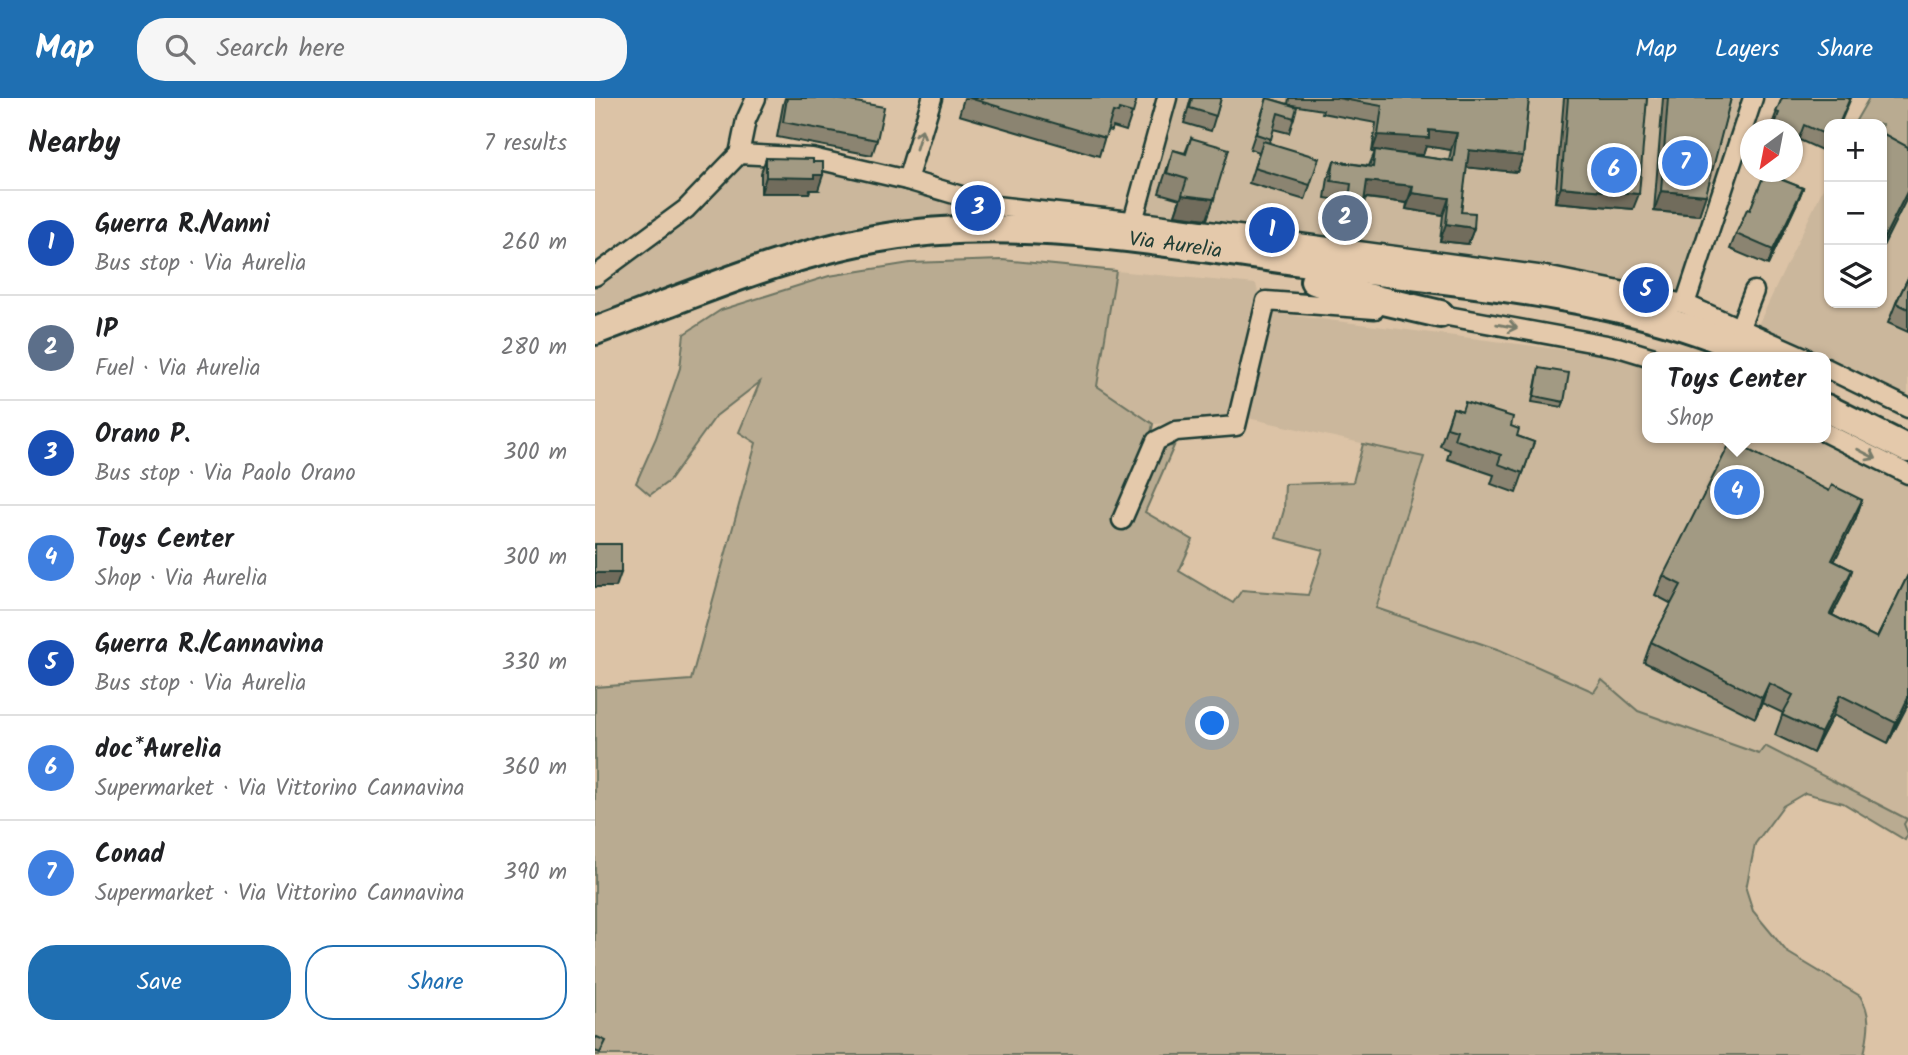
<!DOCTYPE html>
<meta charset="utf-8">
<style>
body{margin:0;font-family:Kalam,sans-serif;background:#f6f6f6;color:#202124}
.controls{position:absolute;right:21px;top:21px;display:grid;overflow:hidden;border-radius:14px;box-shadow:0 2px 5px #0004}
.controls button{width:63px;height:63px;display:grid;place-items:center;padding:0;border:0;border-bottom:2px solid #e0e0e0;background:#fff;color:#202124;font:35px sans-serif}
.compass{position:absolute;left:1145px;top:21px;width:63px;height:63px;border-radius:50%;background:#fff;box-shadow:0 2px 5px #0004;rotate:212deg}
.you{position:absolute;left:618px;top:626px;width:24px;height:24px;margin:-18px;border:5px solid #fff;border-radius:50%;background:#1a73e8;box-shadow:0 0 0 10px #1a73e833}
.badge{display:grid;place-items:center;width:46px;height:46px;border-radius:50%;background:#1f6fb2;color:#fff;font-size:23px;font-weight:700}
.pin{position:absolute;translate:-50% -50%;border:4px solid #fff;box-shadow:0 2px 7px #0006}
.popup{position:absolute;left:1047px;top:254px;width:189px;height:91px;box-sizing:border-box;display:grid;place-content:center;border-radius:14px;background:#fff;filter:drop-shadow(0 2px 5px #0005);font-size:23px;white-space:nowrap;color:#757577}
.popup b{font-size:26px;color:#202124}
.popup::after{content:'';position:absolute;left:50%;top:100%;margin-left:-14px;border:14px solid transparent;border-top-color:#fff}
.list{margin:0;padding:0;list-style:none}
h2{display:flex;justify-content:space-between;align-items:center;height:91px;margin:0;padding:0 28px;font-size:30px}
h2 small{font-size:23px;font-weight:400;color:#757577}
.list li{display:grid;grid-template-columns:46px 1fr auto;gap:21px;align-items:center;box-sizing:border-box;height:105px;padding:0 28px;border-top:2px solid #e0e0e0}
.list b{display:block;font-size:26px;white-space:nowrap}
.list p{margin:0;font-size:23px;white-space:nowrap;color:#757577}
.list em{font-size:23px;font-style:normal;color:#757577}
.actions{display:flex;gap:14px;padding:21px 28px}
.actions a{flex:1;padding:16px 0;border:2px solid #1f6fb2;border-radius:28px;text-align:center;font-size:24px;color:#1f6fb2}
.actions .main{background:#1f6fb2;color:#fff}
.icon{flex:none;width:38px;height:38px;fill:none;stroke:currentColor;stroke-width:2;stroke-linecap:round;stroke-linejoin:round}
.map{position:relative;flex:none;width:1313px;height:957px;overflow:hidden}
header{display:flex;align-items:center;gap:42px;box-sizing:border-box;height:98px;padding:0 35px;background:#1f6fb2;color:#fff}
header strong{font-size:33px}
nav{display:flex;gap:38px;margin-inline-start:auto;font-size:24px}
.search{width:490px;height:63px;background:#f6f6f6;display:flex;align-items:center;gap:18px;box-sizing:border-box;padding:0 24px;border-radius:28px;color:#757577;font-size:26px}
main{display:flex}
aside{flex:1;background:#fff}
.map>svg:first-child{display:block}
.built{fill:#cbb79c}
.green{fill:#b9ab91;stroke:#6c7462;stroke-width:2}
.lines{fill:none;stroke-linecap:round;stroke-linejoin:round}
.minor-casing{stroke:#1f3d34;stroke-width:23}
.highway-casing{stroke:#1f3d34;stroke-width:32}
.minor{stroke:#e4c9ab;stroke-width:18}
.highway{stroke:#e4c9ab;stroke-width:26}
.wall{fill:#8b8471;stroke:#1f3d34;stroke-width:2;fill-rule:evenodd}
.shaded-wall{fill:#716c5c;stroke:#1f3d34;stroke-width:2}
.building{fill:#a29a83;stroke:#1f3d34;stroke-width:2}
.oneway{stroke:#787c6a}
.labels{text-anchor:middle;stroke-width:5;stroke-linejoin:round;paint-order:stroke}
.street-label{font-size:21px;fill:#1f3d34;stroke:#e4c9ab}
</style>
<header>
<strong>Map</strong>
<div class="search"><svg class="icon" aria-label="search" viewBox="0 0 24 24"><circle cx="10" cy="10" r="6"/><path d="M15 15l6 6"/></svg>Search here</div>
<nav><a>Map</a><a>Layers</a><a>Share</a></nav>
</header>
<main>
<aside>
<h2>Nearby<small>7 results</small></h2>
<ul class="list">
<li><span class="badge" style="background:#1a4fb4">1</span><div><b>Guerra R./Vanni</b><p>Bus stop · Via Aurelia</p></div><em>260 m</em></li>
<li><span class="badge" style="background:#5c6f8a">2</span><div><b>IP</b><p>Fuel · Via Aurelia</p></div><em>280 m</em></li>
<li><span class="badge" style="background:#1a4fb4">3</span><div><b>Orano P.</b><p>Bus stop · Via Paolo Orano</p></div><em>300 m</em></li>
<li><span class="badge" style="background:#3f7fe0">4</span><div><b>Toys Center</b><p>Shop · Via Aurelia</p></div><em>300 m</em></li>
<li><span class="badge" style="background:#1a4fb4">5</span><div><b>Guerra R./Cannavina</b><p>Bus stop · Via Aurelia</p></div><em>330 m</em></li>
<li><span class="badge" style="background:#3f7fe0">6</span><div><b>doc*Aurelia</b><p>Supermarket · Via Vittorino Cannavina</p></div><em>360 m</em></li>
<li><span class="badge" style="background:#3f7fe0">7</span><div><b>Conad</b><p>Supermarket · Via Vittorino Cannavina</p></div><em>390 m</em></li>
</ul>
<div class="actions"><a class="main">Save</a><a>Share</a></div>
</aside>
<div class="map">
<svg width="1313" height="957" viewBox="0 0 1313 957">
<rect width="100%" height="100%" fill="#dcc3a6"/>
<filter id="ink" filterUnits="userSpaceOnUse"><feTurbulence type="fractalNoise" baseFrequency=".0143" numOctaves="2"/><feDisplacementMap in="SourceGraphic" scale="14" xChannelSelector="R" yChannelSelector="G"/><feConvolveMatrix kernelMatrix="1 2 1 2 8 2 1 2 1" color-interpolation-filters="sRGB"/></filter>
<g filter="url(#ink)">
<g class="built">
<path d="M581,0H1149L1084,198L548,117Z"/>
<path d="M1287,40L1313,52V300L1163,227L1234,78V205H1287Z"/>
<path d="M147,65L238,76L301,89L403,119L314,127L273,128L0,222V191L110,110Z"/>
<path d="M521,173L661,186L664,199L655,217L633,321L558,326L502,288Z"/>
<path d="M678,215L1009,257L1053,269V340H1222L1313,386V733L1308,726L1312,721L1170,648L1165,656L1113,638L1043,613L1007,582L1000,594L905,552L780,510L829,359L653,320Z"/>
</g>
<g class="green">
<path d="M1274,0H1313V55L1287,42V26H1259Z"/>
<path d="M407,162L521,173L502,288L558,326L555,340L563,349L579,348L550,414L598,442L584,473L638,505L647,492L713,497L728,452L681,440L689,412L690,386L758,384L768,346L829,359L781,510L905,552L999,594L1007,582L1043,613L1164,656L1170,648L1312,721L1309,726L1313,736L1310,742L1248,705L1210,695L1188,708L1160,746L1151,791L1158,813L1192,854L1265,898C1278,918 1273,935 1269,957H0V589L96,582L161,345L144,334L165,284L121,318L74,383L55,397L41,385L61,340L85,270L89,236L126,212L234,178L315,165Z"/>
</g>
<g class="lines">
<defs>
<g id="minor">
<path d="M144,56L217,60L312,82L400,108L554,125L950,178L1090,206L1209,259"/>
<path d="M312,82L337,0"/>
<path d="M538,123L572,0"/>
<path d="M0,178L91,111L144,56L151,22L161,0"/>
<path d="M1090,206L1158,0"/>
<path d="M836,215L1023,249L1056,259"/>
<path d="M1145,229L1159,193"/>
<path d="M1231,270L1313,310"/>
<path d="M1231,335L1313,376"/>
<path d="M527,422L561,343L581,333L641,328L671,203L780,211"/>
</g>
<g id="highway">
<path d="M719,183L750,194L845,216"/>
<path id="s1" d="M0,233C91,199 182,159 279,141C425,115 576,147 721,166C847,184 983,191 1104,234C1125,241 1145,251 1165,259"/>
<path d="M1231,310L1313,351"/>
</g>
</defs>
<use href="#minor" class="minor-casing"/>
<use href="#highway" class="highway-casing"/>
<use href="#minor" class="minor"/>
<use href="#highway" class="highway"/>
</g>
<g class="wall">
<path d="M190,0H238L282,42L277,57L182,39L188,7Z"/>
<path d="M369,0H542L531,33L518,29L516,33L512,32L504,58L364,17Z"/>
<path d="M596,0H626L616,33L589,25Z"/>
<path d="M672,0L693,6L694,0H934L928,58L922,74L871,69L866,114L879,130L873,146L845,143L848,117L811,111L812,105L770,100L766,125L760,141L745,139L750,103L730,100L733,80L739,63L774,68L780,54H777L781,25L727,15L728,12L697,7L699,20L694,35L678,31L674,45L715,87L710,102L654,85L664,54L655,51ZM831,48L856,52L854,63L803,55L828,57Z"/>
<path d="M969,0H1052L1038,111L960,104Z"/>
<path d="M1068,0H1136L1104,117L1059,113Z"/>
<path d="M1187,0H1256L1245,26H1234V52L1233,55L1176,29Z"/>
<path d="M596,40L619,101L612,121L580,117L585,101L564,95L578,52L590,55Z"/>
<path d="M171,60L223,92H215L214,95H166V75Z"/>
<path d="M1161,74H1191L1188,82L1208,90L1202,105L1173,167L1135,151L1141,136L1155,112L1169,77Z"/>
<path d="M1313,180V234L1293,225L1301,205Z"/>
<path d="M944,270L969,304L967,309L937,304Z"/>
<path d="M858,310L916,328L922,338L939,344L921,395L896,386L899,377L852,361L855,352L845,348Z"/>
<path d="M1234,393L1267,402L1260,422L1239,463L1257,472L1250,492L1237,517L1282,540L1313,477V606L1293,645L1238,617L1218,655L1180,637L1188,615L1167,605L1160,620L1049,564L1056,544L1077,506L1060,497L1068,478Z"/>
</g>
<g class="shaded-wall">
<path d="M834,32L862,35L856,52L831,48L828,57L777,54L783,37Z"/>
<path d="M874,52L928,58L922,74L867,69Z"/>
<path d="M219,77H228L223,92H215L214,95H166L171,79Z"/>
<path d="M772,83L818,88L812,105L766,99Z"/>
<path d="M966,89L1044,96L1038,111L960,104Z"/>
<path d="M1208,90L1202,105L1173,167L1178,152Z"/>
<path d="M1313,92V98L1287,150V144Z"/>
<path d="M1066,93L1111,97L1104,117L1059,113Z"/>
<path d="M817,95L854,100L848,117L811,111Z"/>
<path d="M587,97L619,101L612,121L580,117Z"/>
<path d="M751,123L766,125L760,141L745,139Z"/>
<path d="M851,126L879,130L873,146L845,143Z"/>
<path d="M1267,402L1260,422L1230,482L1237,462Z"/>
<path d="M1257,472L1250,492L1228,535L1235,516Z"/>
<path d="M0,475H26L21,489H0Z"/>
<path d="M1174,585L1167,605L1160,620L1167,600Z"/>
<path d="M1245,597L1238,617L1218,655L1226,635Z"/>
<path d="M1313,600V606L1293,645L1301,625Z"/>
</g>
<g class="building">
<path d="M192,0H238L289,9L282,42L188,24Z"/>
<path d="M374,0H542L538,15L524,11L523,15L518,14L510,40Z"/>
<path d="M597,0H626L621,18L595,10Z"/>
<path d="M672,0L702,9L699,20L683,15L676,41L661,36Z"/>
<path d="M742,0H934L928,58L874,52L866,114L880,115L879,130L851,126L854,100L817,95L818,88L772,83L766,125L751,123L756,86L736,83L739,63L778,69L780,52L858,63L862,35L834,32V40L783,37L787,8Z"/>
<path d="M973,0H1052L1044,96L966,89Z"/>
<path d="M1073,0H1136L1111,97L1066,93Z"/>
<path d="M1187,0H1255L1244,26H1234V38L1209,27L1198,56V32H1178L1184,15L1181,14Z"/>
<path d="M1287,35L1313,49V92L1287,144Z"/>
<path d="M596,40L634,51L619,101L587,97L592,81L572,75L578,52L591,56Z"/>
<path d="M668,43L724,60L715,87L659,70Z"/>
<path d="M171,60L218,61V64H228V77H219V80L171,79Z"/>
<path d="M1170,74H1190L1187,82L1208,90L1178,152L1141,136L1152,111L1155,112Z"/>
<path d="M1313,180V211L1301,205Z"/>
<path d="M944,270L974,275L969,304L939,298Z"/>
<path d="M870,304L918,319L916,328L924,331L922,338L939,344L928,375L903,366L906,357L859,341L862,332L852,329L858,310L867,313Z"/>
<path d="M1136,343L1234,393L1237,387L1267,402L1237,462L1257,472L1235,516L1282,540L1313,477V600L1301,625L1245,597L1226,635L1187,617L1198,597L1174,585L1167,600L1056,544L1086,487L1068,478Z"/>
<rect x="0" y="446" width="26" height="29"/>
<path d="M2,939L11,943L5,955L0,953V941Z"/>
</g>
<defs><path id="oneway-shaft" d="M-6 0H5M1.5-3L5.5 0L1.5 3" fill="none" stroke-width="1.6" stroke-linecap="round" stroke-linejoin="round" transform="scale(1.75)"/></defs>
<g class="oneway">
<use href="#oneway-shaft" transform="translate(324 41) rotate(-73)"/>
<use href="#oneway-shaft" transform="translate(912 228) rotate(10)"/>
<use href="#oneway-shaft" transform="translate(1272 356) rotate(27)"/>
</g>
</g>
<g class="labels">
<g class="street-label">
<text dy="7" stroke="none"><textPath href="#s1" startOffset="597">Via Aurelia</textPath></text>
</g>
</g>
</svg>
<div class="controls">
<button>+</button>
<button>−</button>
<button><svg class="icon" aria-label="layers" viewBox="0 0 24 24"><path d="M12 4l9 5-9 5-9-5zM3 14l9 5 9-5"/></svg></button>
</div>
<svg class="compass" viewBox="-18 -18 36 36"><path d="M0-13l5 13h-10z" fill="#e53935"/><path d="M0 13l5-13h-10z" fill="#757577"/></svg>
<div class="you"></div>
<div class="pin badge" style="left:677px;top:132px;background:#1a4fb4">1</div>
<div class="pin badge" style="left:750px;top:120px;background:#5c6f8a">2</div>
<div class="pin badge" style="left:383px;top:110px;background:#1a4fb4">3</div>
<div class="pin badge" style="left:1142px;top:394px;background:#3f7fe0">4</div>
<div class="popup"><b>Toys Center</b>Shop</div>
<div class="pin badge" style="left:1051px;top:192px;background:#1a4fb4">5</div>
<div class="pin badge" style="left:1019px;top:72px;background:#3f7fe0">6</div>
<div class="pin badge" style="left:1090px;top:65px;background:#3f7fe0">7</div>
</div>
</main>
